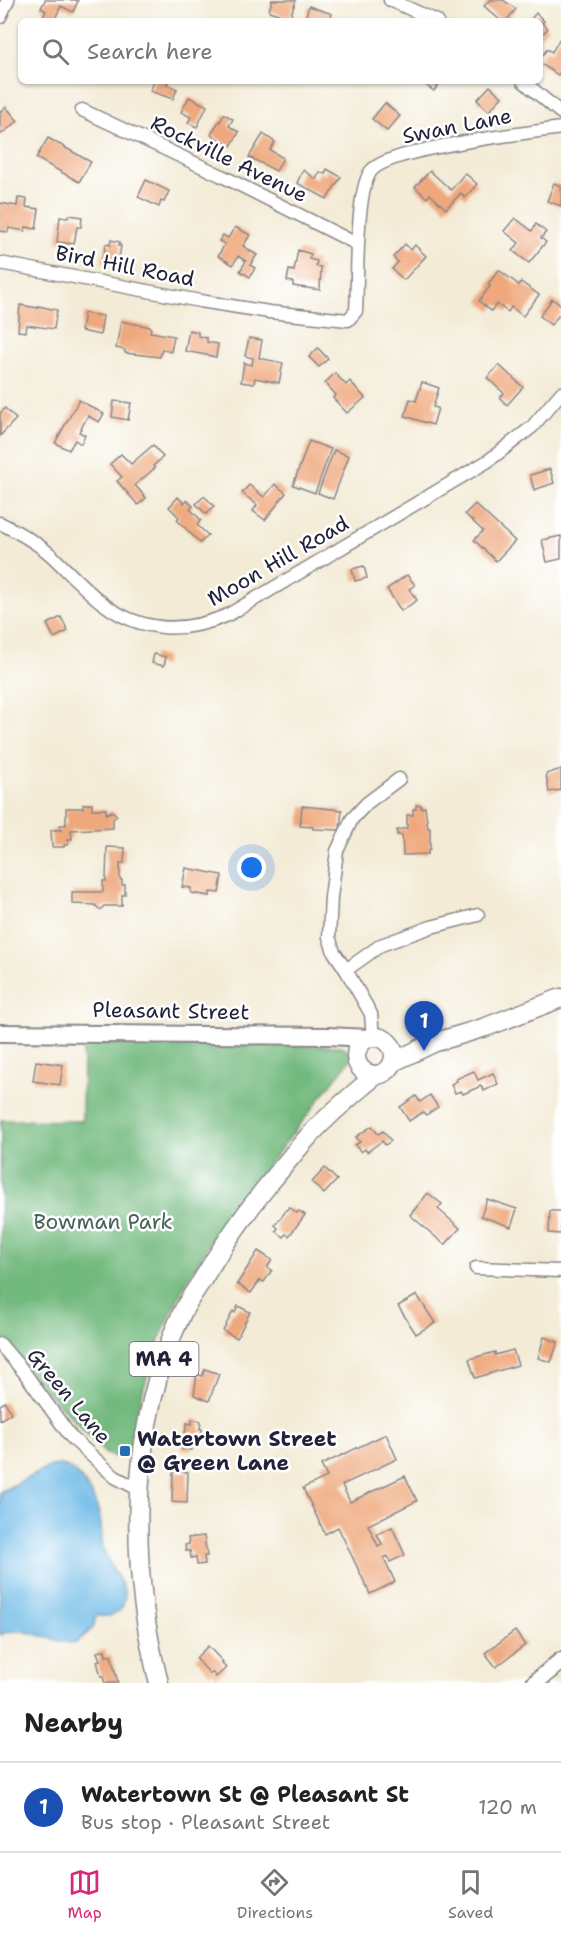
<!DOCTYPE html>
<meta charset="utf-8">
<style>
body{margin:0;font-family:"Shantell Sans",sans-serif;background:#f6f6f6;color:#202124}
.you{position:absolute;left:252px;top:868px;width:21px;height:21px;margin:-15px;border:4px solid #fff;border-radius:50%;background:#1a73e8;box-shadow:0 0 0 9px #1a73e833}
.badge{display:grid;place-items:center;width:39px;height:39px;border-radius:50%;background:#db2777;color:#fff;font-size:20px;font-weight:700}
.pin{position:absolute;translate:-50% -50px;filter:drop-shadow(0 2px 3px #0008)}
.pin::after{content:'';position:absolute;top:32px;width:21px;height:18px;background:inherit;clip-path:polygon(0 0,100% 0,50% 100%)}
.list{margin:0;padding:0;list-style:none}
h2{display:flex;justify-content:space-between;align-items:center;height:78px;margin:0;padding:0 24px;font-size:26px}
h2 small{font-size:20px;font-weight:400;color:#757577}
.list li{display:grid;grid-template-columns:39px 1fr auto;gap:18px;align-items:center;box-sizing:border-box;height:90px;padding:0 24px;border-top:2px solid #e0e0e0}
.list b{display:block;font-size:22px;white-space:nowrap}
.list p{margin:0;font-size:20px;white-space:nowrap;color:#757577}
.list em{font-size:20px;font-style:normal;color:#757577}
.icon{flex:none;width:33px;height:33px;fill:none;stroke:currentColor;stroke-width:2;stroke-linecap:round;stroke-linejoin:round}
.map{position:relative;flex:none;width:561px;height:1683px;overflow:hidden}
.search{position:absolute;background:#fff;box-shadow:0 2px 4px #0004;left:18px;right:18px;top:18px;height:66px;display:flex;align-items:center;gap:15px;box-sizing:border-box;padding:0 21px;border-radius:9px;color:#757577;font-size:22px}
.sheet{height:168px;background:#fff}
nav{display:flex;justify-content:space-around;align-items:center;box-sizing:border-box;height:84px;border-top:2px solid #e0e0e0;background:#fff;font-size:16px;color:#757577}
nav a{display:grid;justify-items:center;gap:3px}
nav .on{color:#db2777}
.map>svg:first-child{display:block}
.forest{fill:#72b97e;stroke:#4a6e5c;stroke-width:1.5}
.water{fill:#6cb9e6;stroke:#476e90;stroke-width:1.5}
.building{fill:#efa77c}
.lines{fill:none;stroke-linecap:round;stroke-linejoin:round}
.street-casing{stroke:#8a8688;stroke-width:15}
.secondary-casing{stroke:#8a8688;stroke-width:20}
.primary-casing{stroke:#8a8688;stroke-width:21}
.street{stroke:#fff;stroke-width:12}
.secondary{stroke:#fff;stroke-width:16}
.primary{stroke:#fff;stroke-width:18}
.poi-dot{fill:#1f6fb2;stroke:#fff;stroke-width:2}
.labels{text-anchor:middle;stroke-width:5;stroke-linejoin:round;paint-order:stroke}
.shield{fill:#fff;stroke:#646476;stroke-width:1.5}
.shield-label{font-size:20px;font-weight:bold;fill:#22223b}
.street-label{font-size:21px;fill:#22223b;stroke:#fff}
.park-label{font-size:21px;fill:#48625a;stroke:#fff}
.poi-label{font-size:21px;font-weight:bold;fill:#22223b;stroke:#fff;text-anchor:start}
</style>
<div class="map">
<svg width="561" height="1683" viewBox="0 0 561 1683">
<rect width="100%" height="100%" fill="#fff"/>
<filter id="ink" filterUnits="userSpaceOnUse"><feTurbulence type="fractalNoise" baseFrequency=".0167" numOctaves="2"/><feDisplacementMap in="SourceGraphic" scale="12" xChannelSelector="R" yChannelSelector="G"/><feConvolveMatrix kernelMatrix="1 2 1 2 8 2 1 2 1" color-interpolation-filters="sRGB"/></filter>
<filter id="wash" filterUnits="userSpaceOnUse"><feTurbulence type="fractalNoise" baseFrequency=".008" numOctaves="4" result="noise"/><feDisplacementMap in="SourceGraphic" scale="24" xChannelSelector="R" yChannelSelector="G"/><feGaussianBlur stdDeviation="1.35" result="paint"/><feColorMatrix in="noise" values="0 0 0 0 0 0 0 0 0 0 0 0 0 0 0 0 0 1.4 0 .05"/><feComposite in="paint" operator="in"/></filter>
<g filter="url(#wash)">
<rect width="100%" height="100%" fill="#f3ebd6"/>
<path class="forest" d="M83,1043L341,1046L345,1048L351,1056L350,1060L227,1218L211,1240L183,1288L160,1338L143,1390L129,1449L126,1453L116,1457L106,1454L0,1342L1,1120L82,1121Z"/>
<path class="water" d="M62,1465C82,1471 97,1500 100,1519C102,1530 101,1540 104,1551C108,1569 131,1585 123,1605C117,1618 108,1616 96,1616L93,1628L76,1643C50,1644 25,1622 0,1635V1492L51,1466Z"/>
<g id="blocks">
<g class="building">
<path d="M45,0H75L78,1L73,12L61,6L54,21H51L43,17L46,11L41,8Z"/>
<path d="M272,0H296L290,18L269,11Z"/>
<path d="M490,0H503L516,9L506,21H501L484,6Z"/>
<path d="M309,6L332,14L330,21H304Z"/>
<path d="M536,13L544,21L542,23L548,28L540,37V21H529Z"/>
<path d="M561,36V71L558,75L540,63V59L547,49L552,52Z"/>
<path d="M154,81H165L168,82L167,85L177,89L173,99L150,91Z"/>
<path d="M420,81H441L434,91Z"/>
<path d="M490,86L502,97L489,111L477,100Z"/>
<path d="M189,97L207,106L197,127L188,123L191,117L181,112Z"/>
<path d="M385,103L400,116L387,131L372,119Z"/>
<path d="M6,107L18,121L0,135V112Z"/>
<path d="M224,114L233,119L229,126L239,132L231,146L211,135L219,121L220,122Z"/>
<path d="M263,134L275,142L270,150L283,158L276,171L249,157Z"/>
<path d="M48,138L91,162L79,182L36,158Z"/>
<path d="M327,169L341,177L327,199L297,183L303,170L316,179L320,172L325,174Z"/>
<path d="M430,171L451,190L465,173L477,184L465,198L461,193L446,209L430,194L427,198L415,187Z"/>
<path d="M146,180L169,191L164,202L161,201L159,207L138,197Z"/>
<path d="M554,183L561,186V206L547,201Z"/>
<path d="M18,198L27,199L26,207L39,209L36,229L26,227L25,231L9,228L8,232L0,231V203L17,206Z"/>
<path d="M69,215L82,217L81,227H77L74,244L57,242L60,217L68,218Z"/>
<path d="M515,218L532,231L536,224L546,232L541,238L546,242L529,263L513,251L519,243L504,231Z"/>
<path d="M235,227L250,235L243,246L257,255L250,265L255,268L250,277L240,271L246,261L238,256L233,265L218,256L225,244L219,241L223,235L228,238Z"/>
<path d="M111,240L120,242L119,246H121L118,265L102,262L106,244L110,245Z"/>
<path d="M405,244L411,250L415,245L426,256L404,280L392,269L398,262L393,257Z"/>
<path d="M298,250L311,254L309,259L317,261L316,266L321,267L320,290L293,286V282L287,281L289,270L294,271Z"/>
<path d="M499,270L519,285L521,282L539,295L523,316L511,307L508,312L497,304L491,311L479,301L490,286L488,284Z"/>
<path d="M552,299L561,305V316L559,315L551,325L540,316Z"/>
<path d="M20,305L38,308V306L57,310L54,329L27,325L26,332L18,331Z"/>
<path d="M84,313L103,316L100,335L81,331Z"/>
<path d="M121,321L151,327L150,332L174,336L171,352L162,349L160,357L125,353V350L116,348Z"/>
<path d="M189,330L198,332V336L207,338V342L218,344L216,357L185,351Z"/>
<path d="M249,338L262,340L259,358L283,363L279,383L255,378L254,384L241,382L244,363L252,365L253,358L245,356Z"/>
<path d="M318,348L328,359L319,367L309,357Z"/>
<path d="M499,365L523,387L507,405L500,398L504,393L487,378Z"/>
<path d="M335,373L346,385L350,381L365,398L347,413L333,398L336,395L325,383Z"/>
<path d="M422,382L439,388L433,407L438,408L433,425L405,416L410,399L416,401Z"/>
<path d="M79,400L104,414L99,422L88,416L79,432L85,435L81,444L75,440L69,450L55,443Z"/>
<path d="M114,401L131,403L128,420L112,417Z"/>
<path d="M5,408L16,419L0,436V413Z"/>
<path d="M309,441L331,449L315,493L293,485Z"/>
<path d="M153,445L163,457L153,466L155,468L135,485L146,498L138,505L117,481L122,477L110,464L121,454L131,464Z"/>
<path d="M334,450L349,456L333,499L318,493Z"/>
<path d="M550,469L554,483L534,490L530,475Z"/>
<path d="M275,484L286,493L265,520L253,511L257,505L242,493L249,485L264,497Z"/>
<path d="M204,496L214,506L206,514L196,504Z"/>
<path d="M178,497L184,503L187,500L193,506L190,509L201,520L197,525L208,535L200,543L177,520L179,517L169,507Z"/>
<path d="M475,504L515,541L496,561L474,540L483,531L465,514Z"/>
<path d="M561,536V559L547,562L542,540Z"/>
<path d="M364,566L367,578L355,581L352,569Z"/>
<path d="M407,575L415,585L409,589L417,600L401,611L387,589Z"/>
<path d="M61,617L68,631L54,638L47,624Z"/>
<path d="M154,654L166,657L164,666L152,663Z"/>
<path d="M561,769V790L549,792L546,774Z"/>
<path d="M83,804H92V809H106V814L112,811L117,816L113,819V828L71,830L72,839H68V845H64V847H52L51,830H61L60,825H66V808H83Z"/>
<path d="M416,805H421V808L425,807L428,828H430V850L428,851V854L403,855L402,835H397V830L407,828V815H413V809H416Z"/>
<path d="M302,806L342,810L340,829L339,830L313,829V827L300,826Z"/>
<path d="M107,847L125,848L124,863H120V880H122V885H125V895H122V906H104L100,910L95,905L72,904V892H103V881H106Z"/>
<path d="M186,868L222,875L219,893L210,892V896L191,893V888L182,887Z"/>
<path d="M36,1061L63,1065L60,1085L33,1081Z"/>
<path d="M474,1071L478,1080L493,1073L498,1084L484,1091L481,1086L463,1094L461,1091L455,1093L451,1084L457,1081L456,1079Z"/>
<path d="M430,1095L438,1107L426,1115L423,1112L409,1121L400,1107L416,1096L420,1102Z"/>
<path d="M372,1126L378,1134L383,1131L391,1141L385,1145L382,1141L367,1152L365,1149L361,1152L355,1145L360,1142L356,1137Z"/>
<path d="M325,1168L337,1180L324,1194L312,1182Z"/>
<path d="M428,1193L442,1204L438,1209L460,1228L445,1245L410,1215Z"/>
<path d="M487,1199L517,1209L511,1227L481,1216Z"/>
<path d="M289,1207L297,1213L299,1211L305,1215L289,1236L286,1234L284,1237L276,1231L278,1228L275,1225Z"/>
<path d="M550,1211H561V1234L549,1233Z"/>
<path d="M258,1251L272,1260L267,1268L272,1270L264,1282L260,1280L251,1293L237,1284Z"/>
<path d="M417,1295L435,1323L416,1334L398,1306Z"/>
<path d="M238,1306L250,1312L237,1338L223,1331L233,1311L235,1313Z"/>
<path d="M544,1337L558,1342L551,1362L538,1358Z"/>
<path d="M513,1350L518,1365L475,1378L469,1359L495,1352V1355Z"/>
<path d="M205,1369L219,1374L209,1401L194,1395L197,1374L202,1376Z"/>
<path d="M5,1402L11,1413L0,1420V1405Z"/>
<path d="M192,1419L201,1421L200,1429H202L200,1445L192,1444L191,1450L182,1449L187,1423L192,1424Z"/>
<path d="M386,1434L397,1459L342,1485L350,1502L405,1476L417,1501L368,1525L378,1546L382,1544L377,1534L392,1527L405,1555L390,1562L388,1556L384,1558L395,1582L370,1594L338,1527L325,1534L303,1488L327,1477L321,1465Z"/>
<path d="M173,1471L188,1472L187,1503L172,1502Z"/>
<path d="M204,1536L207,1556H204L205,1564L197,1565L196,1557L191,1558L190,1551H186L185,1545L189,1544L188,1538Z"/>
<path d="M515,1631L525,1645L496,1667L485,1653Z"/>
<path d="M208,1646L223,1662L221,1663L226,1668L216,1677L212,1672L210,1674L196,1658Z"/>
<path d="M105,1650L106,1656L111,1655L118,1683H105L103,1677H101L97,1661L100,1660L97,1652Z"/>
</g>
</g>
</g>
<g filter="url(#ink)">
<use href="#blocks" fill-opacity="0" stroke="#8a8688" stroke-width="1.5"/>
<g class="lines">
<defs>
<g id="street">
<path d="M390,0L437,21"/>
<path d="M0,17L8,0"/>
<path d="M523,81L561,113"/>
<path d="M82,110L220,175L357,244"/>
<path d="M0,263L200,301L269,312L348,320L356,311C358,282 355,192 371,171C389,148 527,133 561,128"/>
<path d="M0,523C18,532 36,542 51,555C69,572 86,591 105,605C143,633 186,633 228,615L488,461L532,427L561,393"/>
<path d="M346,970L381,945L431,927L478,915"/>
<path d="M373,1037L371,1014L346,970L334,952L329,937L331,897L337,851L352,819L367,803L399,779"/>
<path d="M476,1268L561,1271"/>
<path d="M0,1344L24,1372L71,1437L115,1477L140,1490"/>
</g>
<g id="secondary">
<path d="M0,1033L328,1036L368,1038"/>
<path d="M535,1683L561,1661"/>
</g>
<g id="primary">
<circle cx="375" cy="1056" r="19"/>
<path d="M393,1062L433,1043L486,1027L561,998"/>
<path d="M159,1683C128,1564 129,1426 182,1313C187,1303 194,1292 201,1282C221,1248 243,1216 268,1185C282,1169 294,1152 309,1136C329,1114 353,1094 376,1075"/>
</g>
</defs>
<use href="#street" class="street-casing"/>
<use href="#secondary" class="secondary-casing"/>
<use href="#primary" class="primary-casing"/>
<use href="#street" class="street"/>
<use href="#secondary" class="secondary"/>
<use href="#primary" class="primary"/>
</g>
</g>
<rect class="poi-dot" x="119" y="1445" width="12" height="12" rx="3"/>
<g class="labels">
<rect class="shield" x="129.5" y="1342" width="69" height="34" rx="4.5"/>
<g class="shield-label">
<text x="164" y="1366">MA 4</text>
</g>
<g class="street-label">
<text transform="translate(457 126) rotate(-11)" y="7">Swan Lane</text>
<text transform="translate(229 159) rotate(26)" y="7">Rockville Avenue</text>
<text transform="translate(125 266) rotate(11)" y="7">Bird Hill Road</text>
<text transform="translate(278 561) rotate(-30)" y="7">Moon Hill Road</text>
<text transform="translate(171 1011) rotate(1)" y="7">Pleasant Street</text>
<text transform="translate(69 1396) rotate(50)" y="7">Green Lane</text>
</g>
<g class="park-label">
<text x="103" y="1229">Bowman Park</text>
</g>
<g class="poi-label">
<text x="137" y="1446">Watertown Street<tspan x="137" dy="24">@ Green Lane</tspan></text>
</g>
</g>
</svg>
<div class="you"></div>
<div class="pin badge" style="left:424px;top:1051px;background:#1a4fb4">1</div>
<div class="search"><svg class="icon" aria-label="search" viewBox="0 0 24 24"><circle cx="10" cy="10" r="6"/><path d="M15 15l6 6"/></svg>Search here</div>
</div>
<section class="sheet">
<h2>Nearby<small></small></h2>
<ul class="list">
<li><span class="badge" style="background:#1a4fb4">1</span><div><b>Watertown St @ Pleasant St</b><p>Bus stop · Pleasant Street</p></div><em>120 m</em></li>
</ul>
</section>
<nav>
<a class="on"><svg class="icon" aria-label="map" viewBox="0 0 24 24"><path d="M3 6l6-2 6 2 6-2v14l-6 2-6-2-6 2zM9 4v14M15 6v14"/></svg>Map</a>
<a><svg class="icon" aria-label="directions" viewBox="0 0 24 24"><path d="M12 3l9 9-9 9-9-9zM9 14v-3h6M13 9l2 2-2 2"/></svg>Directions</a>
<a><svg class="icon" aria-label="saved" viewBox="0 0 24 24"><path d="M7 4h10v16l-5-4-5 4z"/></svg>Saved</a>
</nav>
